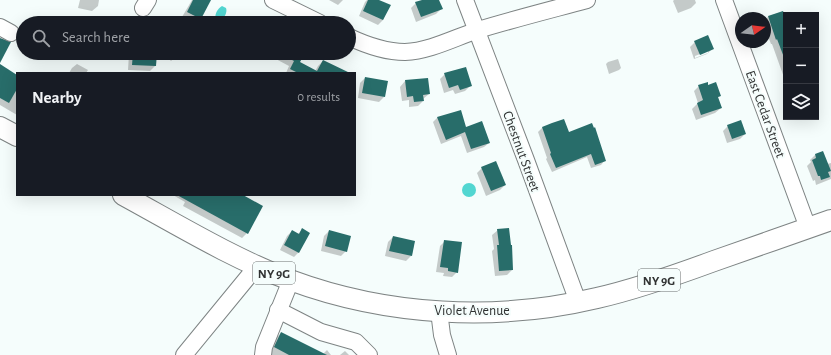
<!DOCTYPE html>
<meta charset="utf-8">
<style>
body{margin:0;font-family:"Alegreya Sans",sans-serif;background:#20242c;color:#f1f3f6}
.controls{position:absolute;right:12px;top:12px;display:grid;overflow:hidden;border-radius:0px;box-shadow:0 4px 16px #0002}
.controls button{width:36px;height:36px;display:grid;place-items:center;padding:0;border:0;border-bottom:1px solid #363941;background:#171b24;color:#f1f3f6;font:20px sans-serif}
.compass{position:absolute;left:735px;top:12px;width:36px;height:36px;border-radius:50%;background:#171b24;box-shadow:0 4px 16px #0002;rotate:76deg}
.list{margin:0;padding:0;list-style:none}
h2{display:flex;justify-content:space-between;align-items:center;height:52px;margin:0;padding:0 16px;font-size:17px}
h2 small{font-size:13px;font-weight:400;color:#9ea1a6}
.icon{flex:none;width:22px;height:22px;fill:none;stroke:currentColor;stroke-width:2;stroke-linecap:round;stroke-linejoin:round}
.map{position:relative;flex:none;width:831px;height:355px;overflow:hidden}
.search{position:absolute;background:#171b24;box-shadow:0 4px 16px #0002;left:16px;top:16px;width:340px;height:44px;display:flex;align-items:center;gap:10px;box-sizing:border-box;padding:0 14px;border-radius:22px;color:#9ea1a6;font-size:15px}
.panel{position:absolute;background:#171b24;box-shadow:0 4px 16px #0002;left:16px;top:72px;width:340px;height:124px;border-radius:0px}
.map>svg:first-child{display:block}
.water{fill:#52d6d1}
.shadow{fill:#0003;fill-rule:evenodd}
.building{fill:#286d6a}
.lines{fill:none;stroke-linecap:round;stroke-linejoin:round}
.minor-casing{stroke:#7e8484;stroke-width:18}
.major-casing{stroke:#7e8484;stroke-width:22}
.minor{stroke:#fff;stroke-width:16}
.major{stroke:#fff;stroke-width:20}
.labels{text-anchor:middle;stroke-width:4;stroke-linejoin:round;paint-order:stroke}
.shield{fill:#f5fdfc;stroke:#6b6f6f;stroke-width:1}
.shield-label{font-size:13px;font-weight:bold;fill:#303232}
.street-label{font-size:14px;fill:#303232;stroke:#f5fdfc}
</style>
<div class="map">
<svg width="831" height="355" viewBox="0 0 831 355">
<rect width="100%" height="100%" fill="#f5fdfc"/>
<g class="water">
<path d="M222,6L226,8C228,13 223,22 216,20C214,15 217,9 222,6Z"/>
<circle cx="469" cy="190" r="7"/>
</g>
<g class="shadow">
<path d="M80,0H99L98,6L92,11L78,8Z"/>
<path d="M192,0H210L200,19L196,23H194L182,17Z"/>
<path d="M329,0H343L338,5Z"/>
<path d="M367,0H377L389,6L383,20L378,25L359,16L365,2Z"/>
<path d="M425,0H438L441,9L436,14L416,22L411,8L416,3Z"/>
<path d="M674,0H695L696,3L691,8L678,13L673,1Z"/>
<path d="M783,12L786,22V83L772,44H771L765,28V20L768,17Z"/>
<path d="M100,18L103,23H92Z"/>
<path d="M247,18L256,23H242Z"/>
<path d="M695,42L712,49L707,54L694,59L690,47ZM708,51V53L695,58V56Z"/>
<path d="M130,53H156L155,66L150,71L128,70L129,54Z"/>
<path d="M163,53H180L171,61Z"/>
<path d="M277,53H304L299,62L298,73H286L289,66L274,58Z"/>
<path d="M618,59L621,68L619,70L609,74L606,64L608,62Z"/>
<path d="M323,61L343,73H314L318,66Z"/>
<path d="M77,64L88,70L86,73H69L72,68Z"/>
<path d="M445,74L470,86L465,91L455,94L453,90L444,93L440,79Z"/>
<path d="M17,76V115L0,105V83Z"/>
<path d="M365,78L384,97L379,102L358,98L360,83Z"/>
<path d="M405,81L429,94L423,99V101L418,106L409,107V100L402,101L400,87Z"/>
<path d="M699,86H708L720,96L717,98L721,108L715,113L696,120L692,109L698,103L694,91Z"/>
<path d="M460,111L465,128L489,143L484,147L467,153L461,136L441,144L433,122L437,118Z"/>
<path d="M552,124L569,133L605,160L601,165L591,168L587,157L552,172L546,159L547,158L538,132L542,128Z"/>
<path d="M728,126L745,134L740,139L727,143L723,131Z"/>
<path d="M815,155L827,164L831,163V179L816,185L815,180L813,181L807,166L811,162L810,160Z"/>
<path d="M482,168L505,185L500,190L486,196L477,173Z"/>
<path d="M173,195H240L247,233L242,238L183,206L185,202Z"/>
<path d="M302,230L299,252L294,257L280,250L287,236L292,231L298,234Z"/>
<path d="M498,230L512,270L507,275L495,276L492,251L494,249L492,235Z"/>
<path d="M329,231L346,251L341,256L321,251L324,236Z"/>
<path d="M393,237L414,242L411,256L406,261L385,256L388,242Z"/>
<path d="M445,241L457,272L452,277L443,276L444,273L436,272L440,246Z"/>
<path d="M281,333L323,354L327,350L331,355H266L272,342Z"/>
<path d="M345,351L349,355H340Z"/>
</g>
<g class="building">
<path d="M193,0H211L201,19L187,12Z"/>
<path d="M368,0H379L391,5L383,20L363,11Z"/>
<path d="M422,0H439L443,9L421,17L415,2Z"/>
<path d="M783,11L786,18V60H785L777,39L776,40L768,16Z"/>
<path d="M708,35L714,49L700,55L694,41Z"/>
<path d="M0,38L11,42L0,63Z"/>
<path d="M133,53H157L156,66L132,65Z"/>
<path d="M279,53H305L300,62L317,71L323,60L350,73H298L290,69L294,61Z"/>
<path d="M0,64L17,75V89L9,103L0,98Z"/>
<path d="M466,67L472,86L460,90L458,85L449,88L444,73Z"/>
<path d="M365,77L388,81L385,97L362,93Z"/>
<path d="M428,78L430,94L423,95L424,101L414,102L413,96L407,97L405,80Z"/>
<path d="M708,82V85L716,82L721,96L718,97L722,108L701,115L697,103L703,100L698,85Z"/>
<path d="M461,110L466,127L482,121L490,143L471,149L465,132L446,140L437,117Z"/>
<path d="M564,119L569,132L592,123L594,128L595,127L606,161L595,165L591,154L556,168L550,154L551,153L542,127L552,123Z"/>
<path d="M741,120L746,134L732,139L727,125Z"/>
<path d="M823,151L831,171L828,172L830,177L821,180L820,176H818L812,160L816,158L815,154Z"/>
<path d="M496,161L506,185L491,191L481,167Z"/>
<path d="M177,195H243L263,206L248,234Z"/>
<path d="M302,228L310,233L299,253L284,245L292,230L299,234Z"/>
<path d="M509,228L511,245H512L513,270L499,271L497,245H499L497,229Z"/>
<path d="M329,230L351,236L347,252L325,246Z"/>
<path d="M393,236L415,241L412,256L389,251Z"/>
<path d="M444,240L462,242L458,273L448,271V268L440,267Z"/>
<path d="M281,332L327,355H289L274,347Z"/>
</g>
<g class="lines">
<defs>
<g id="minor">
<path d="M273,0L320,23"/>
<path d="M465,0L526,160L578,302"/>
<path d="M724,0L808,228"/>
<path d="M143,8L148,0"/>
<path d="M0,27L11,33"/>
<path d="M349,37C366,45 385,52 405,52C430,51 454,38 478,30C514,19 550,10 587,0"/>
<path d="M278,310L321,332L356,342L369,355"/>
<path d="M439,311L442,335L448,355"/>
<path d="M184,355L257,266"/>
<path d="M263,355L264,347L291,280"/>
</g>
<g id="major">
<path d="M0,127L17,136"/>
<path d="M123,195C178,225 232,258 290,280C387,316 496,322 597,298C637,289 676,275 714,261C753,247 792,234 831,220"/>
</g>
</defs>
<use href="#minor" class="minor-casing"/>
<use href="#major" class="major-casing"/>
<use href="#minor" class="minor"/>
<use href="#major" class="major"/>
</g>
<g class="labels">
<g class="shield">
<rect x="253" y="262" width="42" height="22" rx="3"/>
<rect x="638" y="269" width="42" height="22" rx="3"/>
</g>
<g class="shield-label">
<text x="274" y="278">NY 9G</text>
<text x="659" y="285">NY 9G</text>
</g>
<g class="street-label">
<text transform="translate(766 114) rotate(70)" y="5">East Cedar Street</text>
<text transform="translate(522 151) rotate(70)" y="5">Chestnut Street</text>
<text x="472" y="315">Violet Avenue</text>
</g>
</g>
</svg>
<div class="controls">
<button>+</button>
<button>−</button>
<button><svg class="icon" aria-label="layers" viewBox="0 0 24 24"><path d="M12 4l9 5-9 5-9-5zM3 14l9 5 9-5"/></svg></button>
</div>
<svg class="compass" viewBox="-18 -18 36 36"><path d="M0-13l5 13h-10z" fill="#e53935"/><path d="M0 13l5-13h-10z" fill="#9ea1a6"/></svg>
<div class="search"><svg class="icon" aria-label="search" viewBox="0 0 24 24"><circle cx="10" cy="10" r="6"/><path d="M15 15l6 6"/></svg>Search here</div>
<section class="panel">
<h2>Nearby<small>0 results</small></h2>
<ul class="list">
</ul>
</section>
</div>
